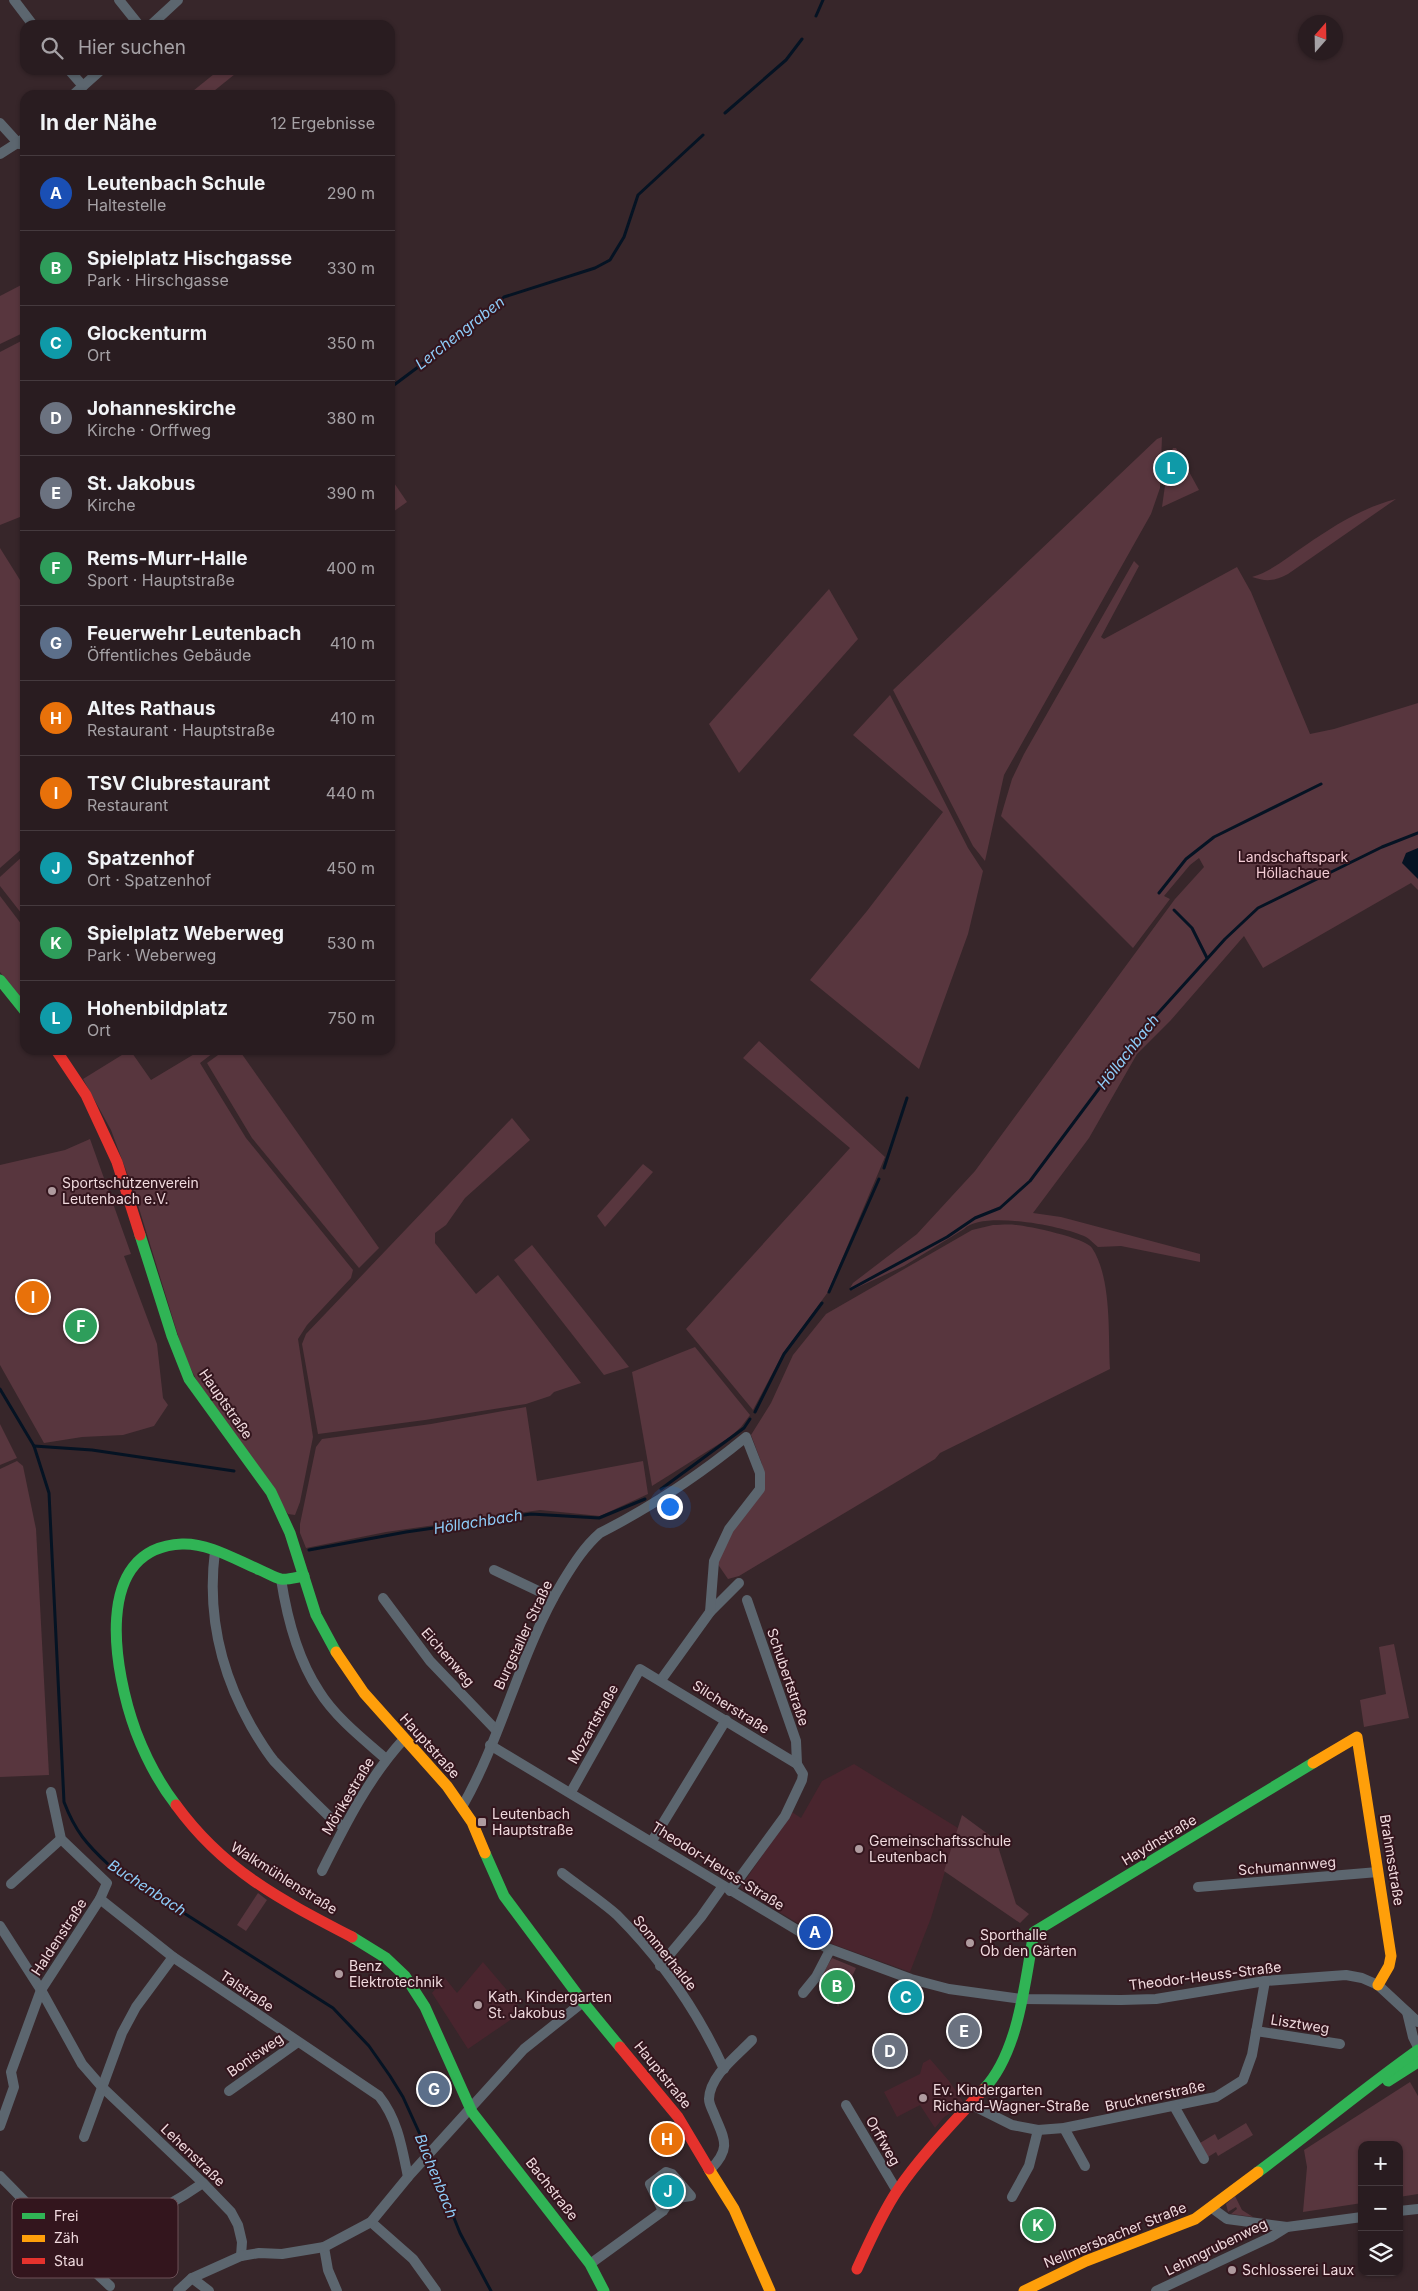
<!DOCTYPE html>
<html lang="de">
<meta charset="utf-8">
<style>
body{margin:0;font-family:Inter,sans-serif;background:#312529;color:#f1f3f6}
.controls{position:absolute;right:15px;bottom:15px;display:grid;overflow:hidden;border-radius:10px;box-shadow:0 1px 4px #0004}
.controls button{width:45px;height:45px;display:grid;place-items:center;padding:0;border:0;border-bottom:1px solid #453a3e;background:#291c20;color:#f1f3f6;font:25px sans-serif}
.compass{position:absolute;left:1298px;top:15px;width:45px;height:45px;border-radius:50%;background:#291c20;box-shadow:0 1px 4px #0004;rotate:20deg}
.you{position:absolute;left:669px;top:1506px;width:18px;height:18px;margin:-12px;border:4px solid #fff;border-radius:50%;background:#1a73e8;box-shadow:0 0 0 8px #1a73e833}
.badge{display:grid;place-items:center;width:32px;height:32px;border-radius:50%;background:#1a73e8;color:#fff;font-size:16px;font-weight:700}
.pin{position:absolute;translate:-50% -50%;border:2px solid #fff;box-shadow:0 1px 5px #0006}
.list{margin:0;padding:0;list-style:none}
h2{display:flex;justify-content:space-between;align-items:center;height:65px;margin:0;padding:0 20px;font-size:21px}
h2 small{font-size:16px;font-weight:400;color:#a5a1a5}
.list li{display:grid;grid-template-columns:32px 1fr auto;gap:15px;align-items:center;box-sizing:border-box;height:75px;padding:0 20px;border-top:1px solid #453a3e}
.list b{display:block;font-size:19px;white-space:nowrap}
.list p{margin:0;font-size:16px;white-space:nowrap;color:#a5a1a5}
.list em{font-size:16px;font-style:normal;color:#a5a1a5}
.icon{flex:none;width:28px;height:28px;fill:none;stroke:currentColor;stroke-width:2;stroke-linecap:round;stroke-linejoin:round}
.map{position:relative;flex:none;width:1418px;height:2291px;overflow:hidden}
.search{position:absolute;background:#291c20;box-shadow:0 1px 4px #0004;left:20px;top:20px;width:375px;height:55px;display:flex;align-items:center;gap:12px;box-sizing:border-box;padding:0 18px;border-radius:15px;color:#a5a1a5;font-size:19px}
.panel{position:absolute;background:#291c20;box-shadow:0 1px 4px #0004;left:20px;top:90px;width:375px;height:965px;border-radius:15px}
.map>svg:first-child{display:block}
.built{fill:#49252e}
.green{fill:#58363e}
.water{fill:#051323}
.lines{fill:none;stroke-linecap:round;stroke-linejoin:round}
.stream{stroke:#051323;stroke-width:3}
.street{stroke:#5c666f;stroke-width:10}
.fast{stroke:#30b455;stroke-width:11}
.slow{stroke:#ff9f0a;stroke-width:11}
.jam{stroke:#e5322d;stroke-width:11}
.poi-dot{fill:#af9b9f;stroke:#33151d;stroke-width:2}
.labels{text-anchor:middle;stroke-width:4;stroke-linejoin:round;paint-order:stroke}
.park-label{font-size:14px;fill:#f3ccd4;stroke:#33151d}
.poi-label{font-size:14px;fill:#f0dade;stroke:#33151d;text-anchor:start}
.street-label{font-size:14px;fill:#f0dade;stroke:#33151d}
.water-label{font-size:15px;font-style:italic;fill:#8eccf8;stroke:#33151d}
.key{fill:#33151d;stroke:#6c5057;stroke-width:1}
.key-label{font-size:14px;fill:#f0dade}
</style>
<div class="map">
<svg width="1418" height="2291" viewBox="0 0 1418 2291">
<rect width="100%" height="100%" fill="#37262a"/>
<g class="built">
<path d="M854,1764L958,1828L931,1918L910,1972L832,1944L740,1888L792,1812L801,1818L822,1781Z"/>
<path d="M483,1962L518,2003L515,2006L519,2014L468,2049L432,1993L445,1978L457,1993Z"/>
<path d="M930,2059L949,2081L964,2103L943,2118L935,2128L920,2105L897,2117L884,2092L920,2074L923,2063Z"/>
</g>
<g class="green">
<path d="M219,70H240L209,95H188Z"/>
<path d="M25,283V332L0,344V296Z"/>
<path d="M25,339V515L0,525V352Z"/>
<path d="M1162,437L1160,488L1151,514L1004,775L985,861L973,846L893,690L1157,439Z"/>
<path d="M1173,448H1176L1199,490L1162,507L1169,457Z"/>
<path d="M390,477L407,502L390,514Z"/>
<path d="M1396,499L1288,574C1274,581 1267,582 1252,577C1273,571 1289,556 1306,545C1335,525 1362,508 1396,499Z"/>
<path d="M0,548L25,588V846L0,868Z"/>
<path d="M1134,561L1139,566L1101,637L1104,639L1237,567L1251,592L1310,734L1334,729L1418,703V890L1411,883L1263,968L1244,936L1171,1020L1137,1054L1089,1138L1033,1213L1061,1217L1200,1254V1262L1121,1246L1098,1247C1094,1244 1090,1239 1086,1237C1064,1226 982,1210 964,1229L904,1266L852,1290L850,1288L853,1283L917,1234L975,1171L1175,899L1204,867L1199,858L1190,865L1164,896L1170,899L1133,948L1001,816L1012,779L1024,754Z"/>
<path d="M829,589L858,639L739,773L709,724Z"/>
<path d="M890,695L968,848L983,871L968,934L919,1069L810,980L867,911L943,812L853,735Z"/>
<path d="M25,854V918L0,886V877Z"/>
<path d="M0,896L25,929V1004L0,972Z"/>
<path d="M759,1041L885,1157L828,1292L782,1355L753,1410L686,1329L850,1148L743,1058Z"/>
<path d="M130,1050L151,1080L201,1050H217L200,1063L246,1138L353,1270L351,1278L307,1325L298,1339L313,1437L300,1502L295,1515L288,1514L202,1391L184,1355L134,1192L111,1130L83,1079Z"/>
<path d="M225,1050H239L379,1248L359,1268L252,1138L207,1063Z"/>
<path d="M512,1118L530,1140L465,1198L446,1225L435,1233V1243L476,1294L498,1275L581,1383L554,1392L550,1396L526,1404L425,1420L318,1434L302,1344L306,1334Z"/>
<path d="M90,1139L131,1254L124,1256L157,1344L163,1398L168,1405L154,1426L123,1435L82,1437L44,1443L0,1365V1165L65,1150Z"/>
<path d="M643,1164L653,1172L605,1227L597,1216Z"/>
<path d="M993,1225C1000,1225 1008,1224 1016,1225C1029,1226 1086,1238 1092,1248C1112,1278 1108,1335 1110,1369L940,1453L935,1459L739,1576L728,1579L717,1563L731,1531L764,1491L762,1464L751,1435L771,1403L793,1355L826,1314L972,1230Z"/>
<path d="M532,1245L629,1367L604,1375L514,1260Z"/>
<path d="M695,1347L750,1415L741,1427L730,1437L652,1486L632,1372Z"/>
<path d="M526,1407L537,1481L643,1461L648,1494L600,1516L540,1510L386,1532L306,1548L300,1533V1524L316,1447L322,1439L431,1424Z"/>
<path d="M0,1424L17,1458L0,1465Z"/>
<path d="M17,1461L23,1466L36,1529L49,1775L0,1777V1469Z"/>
<path d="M1394,1644L1409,1718L1364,1727L1360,1700L1386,1694L1379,1647Z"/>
<path d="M962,1815L996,1840L1016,1904L1029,1914L1020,1923L944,1871Z"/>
<path d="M258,1893L267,1900L246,1931L237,1925Z"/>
<path d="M832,1958L856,1968L838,2007L833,1991L819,1980Z"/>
<path d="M1410,2082L1418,2096V2194L1399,2197V2145H1362V2203L1303,2212L1307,2167L1304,2150Z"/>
<path d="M1246,2123L1253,2135L1218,2156L1216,2152L1208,2157L1200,2143L1215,2134L1218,2140Z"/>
<path d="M1235,2196L1242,2210L1253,2217L1231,2214L1237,2209L1236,2207L1228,2212L1226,2204Z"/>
<path d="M1040,2212L1051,2228L1036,2237L1025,2222Z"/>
</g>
<path class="water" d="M1418,848V879L1402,863L1406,853Z"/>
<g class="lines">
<g class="stream">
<path d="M816,16L823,0"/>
<path d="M725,113L786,60L802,39"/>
<path d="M390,388L469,329L504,297L595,268L610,260L624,237L638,195L703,135"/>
<path d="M1159,893L1186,859L1214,837L1321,784"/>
<path d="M1174,910L1192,928L1207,958"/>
<path d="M884,1168L907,1098"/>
<path d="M851,1289L947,1237L975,1218L1000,1208L1030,1181L1142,1031L1225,939L1258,908L1382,847L1418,833"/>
<path d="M829,1292L879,1179"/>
<path d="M0,1389L34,1446L49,1493L64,1802C75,1831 87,1845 110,1866L333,2008L369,2046L390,2076L403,2097L428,2152"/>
<path d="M755,1412L784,1354L822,1303"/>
<path d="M34,1446L92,1450L234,1471"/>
<path d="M661,1489L744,1428L750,1419"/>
<path d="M309,1550L406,1532L531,1514L599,1518L645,1499"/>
<path d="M430,2158L460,2233L491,2291"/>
</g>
<g class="street">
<path d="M14,0L33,25"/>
<path d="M119,0L139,25"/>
<path d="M151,25L178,0"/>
<path d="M69,70L83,86"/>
<path d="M73,95L101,70"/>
<path d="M0,123L19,144"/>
<path d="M0,154L25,138"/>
<path d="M215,1551C207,1613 220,1671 251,1726C258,1738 265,1750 274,1761C293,1781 313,1801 333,1820L344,1827"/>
<path d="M494,1570L553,1598"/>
<path d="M281,1579C287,1618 297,1658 319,1691C335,1717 363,1739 386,1759"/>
<path d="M383,1598L430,1661L496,1730"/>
<path d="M747,1600L796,1741L797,1764"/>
<path d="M661,1680L710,1612L739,1583"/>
<path d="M490,1745L827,1948L911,1979L949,1989L1022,1999L1121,2000L1156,1999L1265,1981L1346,1975L1362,1978L1378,1985L1418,2022"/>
<path d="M51,1792L61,1839L107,1883L100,1899L173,1957L379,2096C398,2120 402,2148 408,2177"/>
<path d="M571,1792L640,1669L797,1764L803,1774L802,1780L785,1816L730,1891"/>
<path d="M462,1807C503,1735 520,1652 563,1581C574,1563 585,1546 600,1533C653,1506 701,1474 746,1437L760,1473V1489L729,1529L714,1561L710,1612"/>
<path d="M652,1841L726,1720"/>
<path d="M322,1871C345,1825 369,1777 404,1739"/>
<path d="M562,1873C580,1887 600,1900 617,1915C661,1959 698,2012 724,2069"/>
<path d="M11,1884L61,1839"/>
<path d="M1198,1887L1378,1872"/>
<path d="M0,1926L41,1990L82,2064L102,2087L203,2183L231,2212L238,2225L242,2242L241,2256"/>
<path d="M660,1966L701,1917L723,1886"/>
<path d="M803,1993L816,1977L830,1950"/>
<path d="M1407,2012L1413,2037L1418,2047"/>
<path d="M1256,2031L1340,2044"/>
<path d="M229,2091L298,2042"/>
<path d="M846,2105L897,2191"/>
<path d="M972,2105L1012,2125L1038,2130L1064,2128L1216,2097L1243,2080L1252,2055L1265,1981"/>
<path d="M1174,2106L1204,2159"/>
<path d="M0,2126L14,2087L11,2072L41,1990L100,1899"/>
<path d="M1064,2128L1085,2166"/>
<path d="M84,2137L122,2033L136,2007L173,1957"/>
<path d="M711,2169C732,2147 724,2139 714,2114C712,2109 709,2104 709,2099C710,2075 737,2056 752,2040"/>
<path d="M0,2176C12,2188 44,2223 57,2229C97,2247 170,2206 203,2183"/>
<path d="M1012,2197L1029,2166L1038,2130"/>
<path d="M1212,2208L1227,2219L1287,2227L1362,2217"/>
<path d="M1399,2211L1418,2209"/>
<path d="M371,2222L413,2259L436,2291"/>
<path d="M82,2233L69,2248L110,2286"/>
<path d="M324,2247L328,2270L337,2291"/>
<path d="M590,2264L663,2211L671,2199L691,2196L672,2174L666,2172L650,2184L663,2211"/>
<path d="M192,2278L209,2291"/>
<path d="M178,2291L192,2278L241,2256L259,2253L282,2254L324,2247L371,2222L408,2177L524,2049L583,2002"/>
<path d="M1156,2291L1271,2237L1287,2227"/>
</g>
<g class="fast">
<path d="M0,980L25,1011"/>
<path d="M140,1235L172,1336L189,1379L271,1492L290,1533L316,1615L336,1652"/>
<path d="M176,1805C159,1783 146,1758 136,1732C115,1675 90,1548 182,1544C209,1543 236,1560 260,1570C267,1573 275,1578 281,1579C288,1580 297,1577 304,1576"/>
<path d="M485,1853L504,1896L583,2002L620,2047"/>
<path d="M352,1937L386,1958L405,1976L425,2007L472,2112L590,2264L604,2291"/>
<path d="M1388,2081L1418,2062"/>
<path d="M984,2089C1019,2052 1025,1981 1034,1932L1313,1763"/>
<path d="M1258,2172C1312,2132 1363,2089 1418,2050"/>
</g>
<g class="slow">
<path d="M336,1652L364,1693L447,1786L472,1822L485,1853"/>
<path d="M1313,1763L1357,1737L1391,1956L1389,1966L1378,1985"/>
<path d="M709,2169L734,2209L770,2291"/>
<path d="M1024,2291L1086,2261L1195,2219L1258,2172"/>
</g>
<g class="jam">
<path d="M56,1050L86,1095L117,1162L140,1235"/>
<path d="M176,1805C224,1871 281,1900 352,1937"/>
<path d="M620,2047L678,2117L709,2169"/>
<path d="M857,2269C869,2243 881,2215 897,2191C922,2154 954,2122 984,2089"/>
</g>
</g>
<g class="poi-dot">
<circle cx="52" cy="1191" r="5"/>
<rect x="477" y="1817" width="10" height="10" rx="2.5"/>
<circle cx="859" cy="1849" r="5"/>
<circle cx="970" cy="1943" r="5"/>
<circle cx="339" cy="1974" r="5"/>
<circle cx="478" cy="2005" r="5"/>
<circle cx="923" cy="2098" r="5"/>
<circle cx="1232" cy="2270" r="5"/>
</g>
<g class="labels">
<g class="park-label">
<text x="1293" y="862">Landschaftspark<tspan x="1293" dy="16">Höllachaue</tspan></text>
</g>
<g class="poi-label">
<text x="62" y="1188">Sportschützenverein<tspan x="62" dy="16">Leutenbach e.V.</tspan></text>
<text x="492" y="1819">Leutenbach<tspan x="492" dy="16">Hauptstraße</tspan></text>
<text x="869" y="1846">Gemeinschaftsschule<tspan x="869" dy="16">Leutenbach</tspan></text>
<text x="980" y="1940">Sporthalle<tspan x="980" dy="16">Ob den Gärten</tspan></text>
<text x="349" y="1971">Benz<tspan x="349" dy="16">Elektrotechnik</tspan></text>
<text x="488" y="2002">Kath. Kindergarten<tspan x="488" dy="16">St. Jakobus</tspan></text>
<text x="933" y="2095">Ev. Kindergarten<tspan x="933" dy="16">Richard-Wagner-Straße</tspan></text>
<text x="1242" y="2275">Schlosserei Laux</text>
</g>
<g class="street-label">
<text transform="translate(226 1404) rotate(55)" y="5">Hauptstraße</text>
<text transform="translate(523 1635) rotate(-65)" y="5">Burgstaller Straße</text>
<text transform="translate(448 1657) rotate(49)" y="5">Eichenweg</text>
<text transform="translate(788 1677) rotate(71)" y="5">Schubertstraße</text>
<text transform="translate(731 1707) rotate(32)" y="5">Silcherstraße</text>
<text transform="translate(593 1724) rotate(-61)" y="5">Mozartstraße</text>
<text transform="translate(430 1746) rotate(48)" y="5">Hauptstraße</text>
<text transform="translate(348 1796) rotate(-59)" y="5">Mörikestraße</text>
<text transform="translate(1159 1840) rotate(-31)" y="5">Haydnstraße</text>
<text transform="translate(1392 1860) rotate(81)" y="5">Brahmsstraße</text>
<text transform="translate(718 1866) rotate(32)" y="5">Theodor-Heuss-Straße</text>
<text transform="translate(1287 1866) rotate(-5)" y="5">Schumannweg</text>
<text transform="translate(284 1878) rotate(32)" y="5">Walkmühlenstraße</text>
<text transform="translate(59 1937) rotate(-57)" y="5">Haldenstraße</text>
<text transform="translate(665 1953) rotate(51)" y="5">Sommerhalde</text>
<text transform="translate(1205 1976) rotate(-7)" y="5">Theodor-Heuss-Straße</text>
<text transform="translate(247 1991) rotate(34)" y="5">Talstraße</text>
<text transform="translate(1300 2024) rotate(9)" y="5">Lisztweg</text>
<text transform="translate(255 2055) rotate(-35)" y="5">Bonisweg</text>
<text transform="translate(663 2075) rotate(51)" y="5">Hauptstraße</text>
<text transform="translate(1155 2096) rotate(-12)" y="5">Brucknerstraße</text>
<text transform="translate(883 2141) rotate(60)" y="5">Orffweg</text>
<text transform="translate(193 2155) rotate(44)" y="5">Lehenstraße</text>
<text transform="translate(552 2189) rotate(52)" y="5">Bachstraße</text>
<text transform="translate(1115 2235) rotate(-22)" y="5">Nellmersbacher Straße</text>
<text transform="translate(1216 2247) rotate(-26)" y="5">Lehmgrubenweg</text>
</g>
<g class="water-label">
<text transform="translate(460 333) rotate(-38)" y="5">Lerchengraben</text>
<text transform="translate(1128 1052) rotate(-52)" y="5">Höllachbach</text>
<text transform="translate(478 1522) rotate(-9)" y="5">Höllachbach</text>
<text transform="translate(147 1888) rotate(33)" y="5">Buchenbach</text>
<text transform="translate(436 2176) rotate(68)" y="5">Buchenbach</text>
</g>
</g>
<rect x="12" y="2198" width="166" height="80" rx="8" class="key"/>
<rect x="22" y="2213" width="23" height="6" fill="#30b455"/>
<rect x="22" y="2235" width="23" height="7" fill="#ff9f0a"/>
<rect x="22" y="2258" width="23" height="6" fill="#e5322d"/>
<g class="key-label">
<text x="54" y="2221">Frei</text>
<text x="54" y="2243">Zäh</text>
<text x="54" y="2266">Stau</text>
</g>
</svg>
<div class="controls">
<button>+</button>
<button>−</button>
<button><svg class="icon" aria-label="layers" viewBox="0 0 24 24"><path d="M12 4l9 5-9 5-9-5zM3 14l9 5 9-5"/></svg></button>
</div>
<svg class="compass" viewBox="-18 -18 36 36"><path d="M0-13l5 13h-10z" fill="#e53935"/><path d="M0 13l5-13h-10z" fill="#a5a1a5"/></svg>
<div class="you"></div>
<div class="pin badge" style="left:815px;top:1932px;background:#1a4fb4">A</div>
<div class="pin badge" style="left:837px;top:1986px;background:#2e9e5b">B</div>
<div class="pin badge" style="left:906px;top:1997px;background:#0f9aa8">C</div>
<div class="pin badge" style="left:890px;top:2051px;background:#6b7280">D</div>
<div class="pin badge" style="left:964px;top:2031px;background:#6b7280">E</div>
<div class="pin badge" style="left:81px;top:1326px;background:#2e9e5b">F</div>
<div class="pin badge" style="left:434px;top:2089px;background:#5c6f8a">G</div>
<div class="pin badge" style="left:667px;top:2139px;background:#e8710a">H</div>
<div class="pin badge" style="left:33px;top:1297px;background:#e8710a">I</div>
<div class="pin badge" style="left:668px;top:2191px;background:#0f9aa8">J</div>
<div class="pin badge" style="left:1038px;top:2225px;background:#2e9e5b">K</div>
<div class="pin badge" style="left:1171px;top:468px;background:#0f9aa8">L</div>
<div class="search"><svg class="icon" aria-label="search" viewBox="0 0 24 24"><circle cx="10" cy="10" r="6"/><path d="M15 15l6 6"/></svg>Hier suchen</div>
<section class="panel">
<h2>In der Nähe<small>12 Ergebnisse</small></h2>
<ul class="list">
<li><span class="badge" style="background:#1a4fb4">A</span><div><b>Leutenbach Schule</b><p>Haltestelle</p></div><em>290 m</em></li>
<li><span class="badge" style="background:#2e9e5b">B</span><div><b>Spielplatz Hischgasse</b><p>Park · Hirschgasse</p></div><em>330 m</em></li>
<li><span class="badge" style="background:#0f9aa8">C</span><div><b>Glockenturm</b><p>Ort</p></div><em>350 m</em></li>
<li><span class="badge" style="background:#6b7280">D</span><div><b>Johanneskirche</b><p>Kirche · Orffweg</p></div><em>380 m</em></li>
<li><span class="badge" style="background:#6b7280">E</span><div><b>St. Jakobus</b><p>Kirche</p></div><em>390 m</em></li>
<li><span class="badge" style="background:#2e9e5b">F</span><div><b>Rems-Murr-Halle</b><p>Sport · Hauptstraße</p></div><em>400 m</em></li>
<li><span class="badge" style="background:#5c6f8a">G</span><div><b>Feuerwehr Leutenbach</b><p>Öffentliches Gebäude</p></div><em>410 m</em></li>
<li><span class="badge" style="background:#e8710a">H</span><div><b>Altes Rathaus</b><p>Restaurant · Hauptstraße</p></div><em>410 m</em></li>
<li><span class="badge" style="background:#e8710a">I</span><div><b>TSV Clubrestaurant</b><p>Restaurant</p></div><em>440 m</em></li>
<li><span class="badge" style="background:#0f9aa8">J</span><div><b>Spatzenhof</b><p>Ort · Spatzenhof</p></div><em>450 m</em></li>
<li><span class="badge" style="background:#2e9e5b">K</span><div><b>Spielplatz Weberweg</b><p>Park · Weberweg</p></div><em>530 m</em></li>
<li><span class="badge" style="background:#0f9aa8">L</span><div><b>Hohenbildplatz</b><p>Ort</p></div><em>750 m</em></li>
</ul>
</section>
</div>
